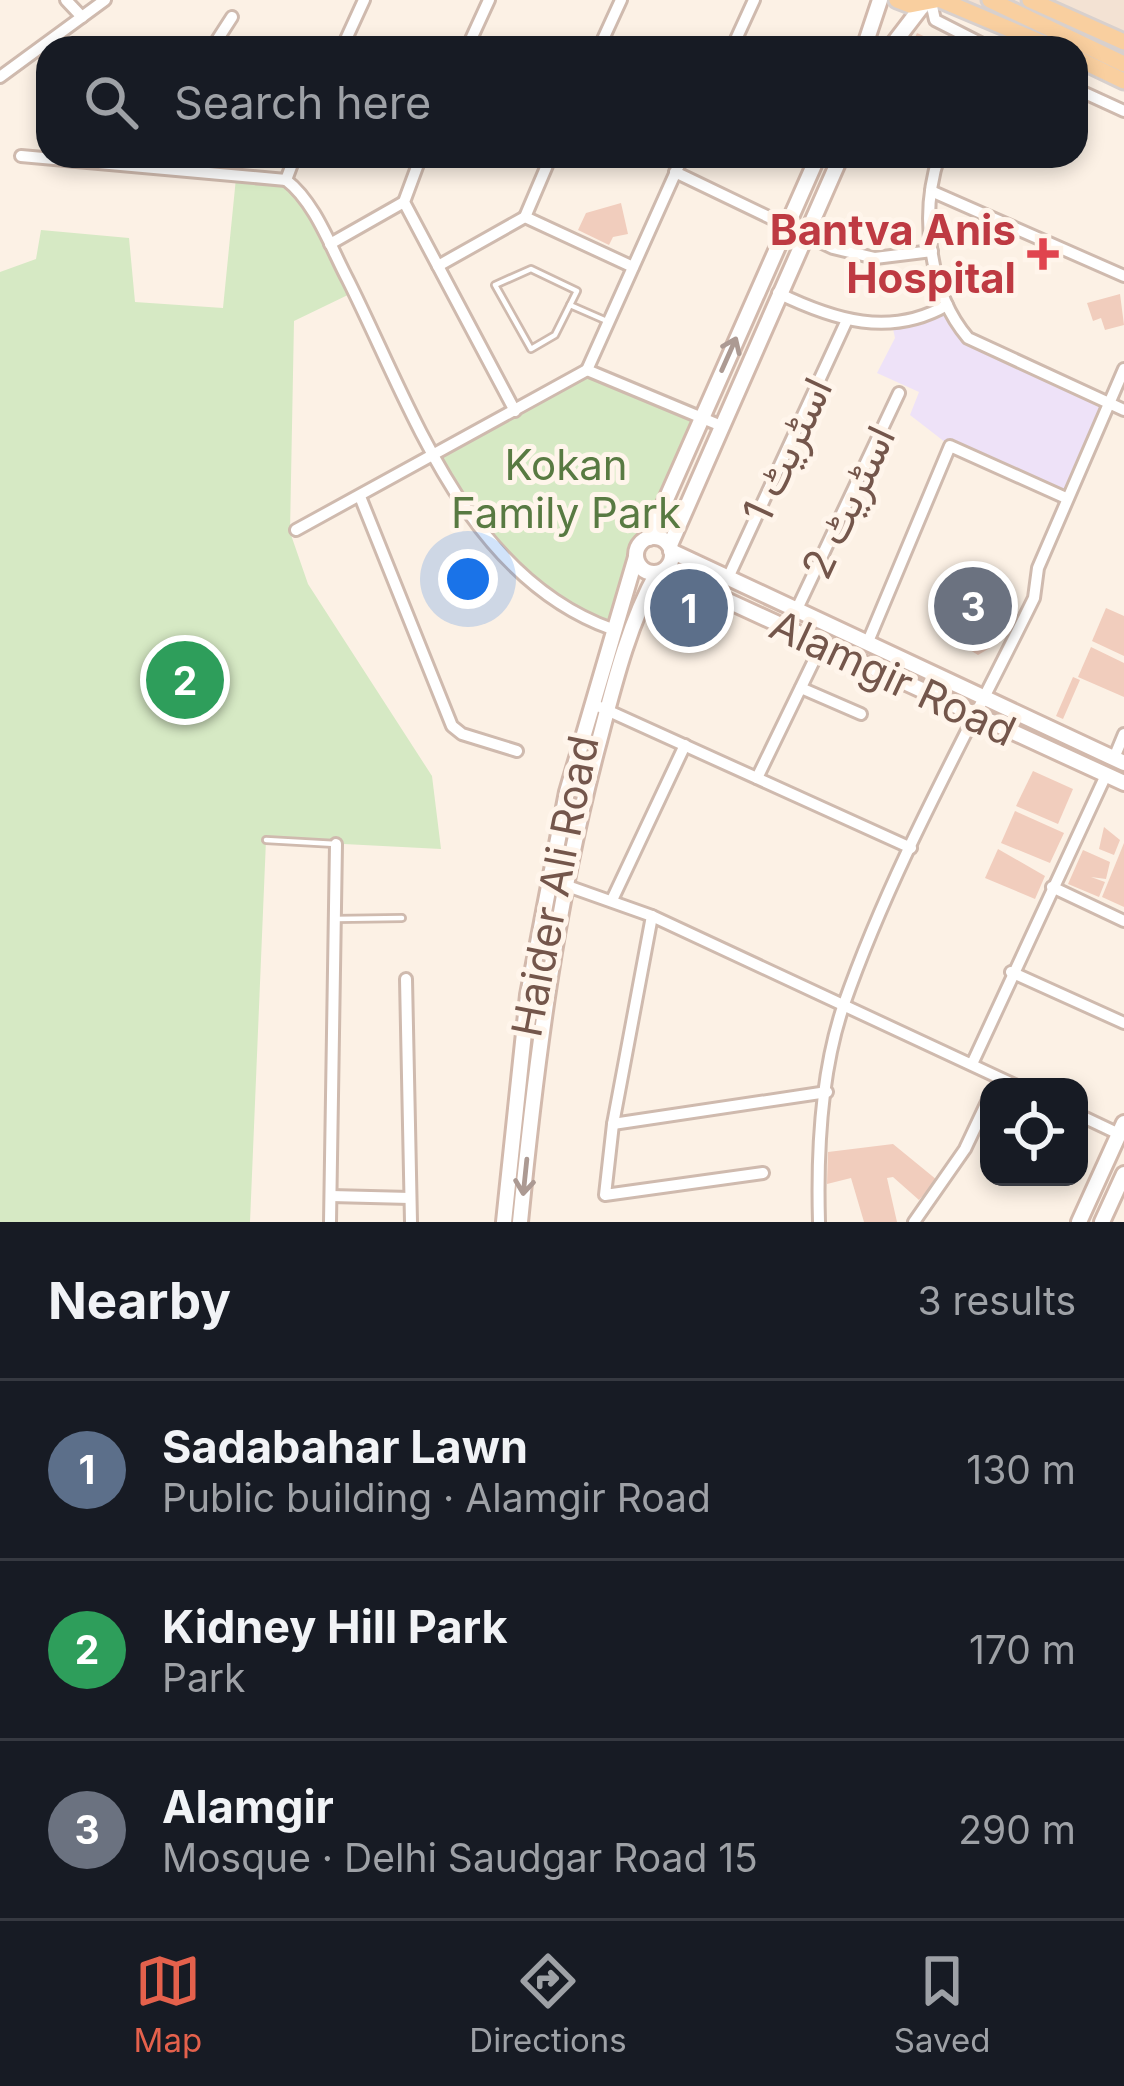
<!DOCTYPE html>
<meta charset="utf-8">
<style>
body{margin:0;font-family:Inter,Vazirmatn,sans-serif;background:#242831;color:#f1f3f6}
.controls{position:absolute;right:36px;bottom:36px;display:grid;overflow:hidden;border-radius:24px;box-shadow:0 6px 18px #0003}
.controls button{width:108px;height:108px;display:grid;place-items:center;padding:0;border:0;border-bottom:3px solid #363941;background:#171b24;color:#f1f3f6;font:60px sans-serif}
.you{position:absolute;left:468px;top:579px;width:42px;height:42px;margin:-30px;border:9px solid #fff;border-radius:50%;background:#1a73e8;box-shadow:0 0 0 18px #1a73e833}
.badge{display:grid;place-items:center;width:78px;height:78px;border-radius:50%;background:#e4614c;color:#fff;font-size:39px;font-weight:700}
.pin{position:absolute;translate:-50% -50%;border:6px solid #fff;box-shadow:0 3px 12px #0006}
.list{margin:0;padding:0;list-style:none}
h2{display:flex;justify-content:space-between;align-items:center;height:156px;margin:0;padding:0 48px;font-size:51px}
h2 small{font-size:39px;font-weight:400;color:#9ea1a6}
.list li{display:grid;grid-template-columns:78px 1fr auto;gap:36px;align-items:center;box-sizing:border-box;height:180px;padding:0 48px;border-top:3px solid #363941}
.list b{display:block;font-size:45px;white-space:nowrap}
.list p{margin:0;font-size:39px;white-space:nowrap;color:#9ea1a6}
.list em{font-size:39px;font-style:normal;color:#9ea1a6}
.icon{flex:none;width:66px;height:66px;fill:none;stroke:currentColor;stroke-width:2;stroke-linecap:round;stroke-linejoin:round}
.map{position:relative;flex:none;width:1124px;height:1222px;overflow:hidden}
.search{position:absolute;background:#171b24;box-shadow:0 6px 18px #0003;left:36px;right:36px;top:36px;height:132px;display:flex;align-items:center;gap:30px;box-sizing:border-box;padding:0 42px;border-radius:36px;color:#9ea1a6;font-size:45px}
.sheet{height:696px;background:#171b24}
nav{display:flex;justify-content:space-around;align-items:center;box-sizing:border-box;height:168px;border-top:3px solid #363941;background:#171b24;font-size:33px;color:#9ea1a6}
nav a{display:grid;justify-items:center;gap:6px}
nav .on{color:#e4614c}
.map>svg:first-child{display:block}
.residential{fill:#f3e2d3}
.education{fill:#eee2f8}
.green{fill:#d6e9c4}
.building{fill:#f1cdbd}
.lines{fill:none;stroke-linecap:round;stroke-linejoin:round}
.lane-casing{stroke:#cfbaae;stroke-width:10}
.street-casing{stroke:#cfbaae;stroke-width:16}
.secondary-casing{stroke:#d2b9ac;stroke-width:20}
.primary-casing{stroke:#d8d0cd;stroke-width:21}
.lane{stroke:#fff;stroke-width:4.5}
.street{stroke:#fff;stroke-width:10}
.secondary{stroke:#fff;stroke-width:14}
.primary{stroke:#f9cf9f;stroke-width:15}
.oneway{stroke:#ac9a93}
.health-dot{fill:#e0444e;stroke:#fff5eb;stroke-width:4.5}
.labels{text-anchor:middle;stroke-width:10;stroke-linejoin:round;paint-order:stroke}
.health-label{font-size:42px;font-weight:bold;fill:#be3a42;stroke:#fff5eb;text-anchor:end}
.street-label{font-size:42px;fill:#74564b;stroke:#fff5eb}
.park-label{font-size:42px;fill:#587a42;stroke:#fff5eb}
</style>
<div class="map">
<svg width="1124" height="1222" viewBox="0 0 1124 1222">
<rect width="100%" height="100%" fill="#fcf1e5"/>
<path class="residential" d="M908,0H1124V85L1076,63V48H1043L980,20Z"/>
<path class="education" d="M947,305L968,338L1109,403L1066,498L950,446L910,415L919,392L877,373L895,338L892,324Z"/>
<g class="green">
<path d="M236,178L286,180L305,201L354,292L294,321L290,532L308,584L432,776L441,849L266,840L250,1222H0V272L36,259L41,230L129,238L135,302L223,308Z"/>
<path d="M587,370L701,415L612,629C517,589 487,539 435,455Z"/>
</g>
<g class="building">
<path d="M917,33L950,48H910Z"/>
<path d="M621,203L628,234L613,237L609,245L578,230L586,213Z"/>
<path d="M1120,294L1124,325L1105,330L1101,318L1093,321L1087,303Z"/>
<path d="M969,574L986,581L995,577L1018,616L1007,621L1010,628L1002,631L1000,642L978,655L944,634L929,596Z"/>
<path d="M1106,608L1124,616V656L1092,641Z"/>
<path d="M1091,647L1124,663V697L1078,677Z"/>
<path d="M1073,677L1080,680L1063,719L1056,716Z"/>
<path d="M1033,771L1073,789L1058,824L1016,806Z"/>
<path d="M1015,811L1064,833L1050,863L1001,843Z"/>
<path d="M1104,827L1120,840L1114,855L1099,849Z"/>
<path d="M1124,843V907L1102,897Z"/>
<path d="M998,849L1045,876L1035,899L985,878Z"/>
<path d="M1083,850L1110,862L1106,879L1091,877L1105,882L1099,897L1068,884Z"/>
<path d="M893,1144L937,1180L919,1200L893,1177L887,1178L897,1222H864L851,1178L827,1184L828,1152Z"/>
</g>
<g class="lines">
<defs>
<g id="lane">
<path d="M531,269L577,291L555,335L531,349L495,285Z"/>
<path d="M570,305L609,322"/>
<path d="M266,840L336,844"/>
<path d="M336,919L402,918"/>
</g>
<g id="street">
<path d="M66,0L82,17"/>
<path d="M931,2L935,20L990,48"/>
<path d="M212,48L232,17"/>
<path d="M342,48L364,0"/>
<path d="M467,48L489,0"/>
<path d="M599,48L621,0"/>
<path d="M732,48L754,0"/>
<path d="M0,77L105,0"/>
<path d="M1076,89L1124,111"/>
<path d="M21,156L286,180"/>
<path d="M421,156L404,202L515,411"/>
<path d="M939,156C920,213 928,291 968,338L1124,410"/>
<path d="M675,172L833,248L875,258L932,251"/>
<path d="M286,180C315,202 331,248 348,280C412,408 466,577 612,629"/>
<path d="M286,180L295,156"/>
<path d="M931,191L1124,276"/>
<path d="M525,217L551,156"/>
<path d="M330,244L404,202"/>
<path d="M438,266L525,217L633,267"/>
<path d="M778,293C834,320 890,338 947,305"/>
<path d="M587,370L683,156"/>
<path d="M587,370L719,425"/>
<path d="M361,499L452,726L462,734L517,751"/>
<path d="M296,530L587,370"/>
<path d="M727,580L847,320"/>
<path d="M796,611L899,393"/>
<path d="M867,644L950,446L1066,498"/>
<path d="M801,688L861,714"/>
<path d="M600,707L911,848"/>
<path d="M1114,758L1124,734"/>
<path d="M757,778L821,646"/>
<path d="M559,883L652,916L1019,1087"/>
<path d="M1052,887L1124,921"/>
<path d="M612,900L685,745"/>
<path d="M652,916L613,1124L605,1195L763,1173"/>
<path d="M1011,972L1124,1023"/>
<path d="M406,979L411,1222"/>
<path d="M972,1064L1106,775"/>
<path d="M1079,1115L1119,1134"/>
<path d="M613,1124L827,1092"/>
<path d="M331,1196L410,1198"/>
<path d="M330,1222L336,844"/>
<path d="M819,1222C817,1153 821,1070 844,1004C893,864 969,731 1034,598L1038,568L1124,369"/>
<path d="M914,1222L965,1149L989,1098"/>
</g>
<g id="secondary">
<path d="M864,48L880,0"/>
<path d="M890,48L923,5"/>
<circle cx="654" cy="555" r="18"/>
<path d="M649,538L818,156"/>
<path d="M670,545L841,156"/>
<path d="M671,551L1124,763"/>
<path d="M663,571L1124,783"/>
<path d="M504,1222L528,995L567,792L636,557"/>
<path d="M520,1222C536,1061 556,902 598,745C613,688 628,625 657,573"/>
<path d="M1079,1222L1124,1123"/>
<path d="M1102,1222L1124,1174"/>
</g>
<g id="primary">
<path d="M897,0L910,5L936,0"/>
<path d="M941,0L1054,48"/>
<path d="M990,0L1124,64"/>
<path d="M1030,0L1124,42"/>
<path d="M1076,58L1124,81"/>
</g>
</defs>
<use href="#lane" class="lane-casing"/>
<use href="#street" class="street-casing"/>
<use href="#secondary" class="secondary-casing"/>
<use href="#primary" class="primary-casing"/>
<use href="#lane" class="lane"/>
<use href="#street" class="street"/>
<use href="#secondary" class="secondary"/>
<use href="#primary" class="primary"/>
</g>
<defs><path id="oneway-shaft" d="M-6 0H5M1.5-3L5.5 0L1.5 3" fill="none" stroke-width="1.6" stroke-linecap="round" stroke-linejoin="round" transform="scale(3)"/></defs>
<g class="oneway">
<use href="#oneway-shaft" transform="translate(729 354) rotate(-66)"/>
<use href="#oneway-shaft" transform="translate(525 1177) rotate(96)"/>
</g>
<path class="health-dot" d="M1037 236h12v12h12v12h-12v12h-12v-12h-12v-12h12z"/>
<g class="labels">
<g class="health-label">
<text x="1016" y="245">Bantva Anis<tspan x="1016" dy="48">Hospital</tspan></text>
</g>
<g class="street-label">
<text transform="translate(787 450) rotate(-65)" y="15">اسٹریٹ 1</text>
<text transform="translate(848 502) rotate(-65)" y="15">اسٹریٹ 2</text>
<text transform="translate(893 678) rotate(25)" y="15">Alamgir Road</text>
<text transform="translate(555 886) rotate(-79)" y="15">Haider Ali Road</text>
</g>
<g class="park-label">
<text x="566" y="480">Kokan<tspan x="566" dy="48">Family Park</tspan></text>
</g>
</g>
</svg>
<div class="controls">
<button><svg class="icon" aria-label="locate" viewBox="0 0 24 24"><circle cx="12" cy="12" r="6"/><path d="M12 2v4M12 18v4M2 12h4M18 12h4"/></svg></button>
</div>
<div class="you"></div>
<div class="pin badge" style="left:689px;top:608px;background:#5c6f8a">1</div>
<div class="pin badge" style="left:185px;top:680px;background:#2e9e5b">2</div>
<div class="pin badge" style="left:973px;top:606px;background:#6b7280">3</div>
<div class="search"><svg class="icon" aria-label="search" viewBox="0 0 24 24"><circle cx="10" cy="10" r="6"/><path d="M15 15l6 6"/></svg>Search here</div>
</div>
<section class="sheet">
<h2>Nearby<small>3 results</small></h2>
<ul class="list">
<li><span class="badge" style="background:#5c6f8a">1</span><div><b>Sadabahar Lawn</b><p>Public building · Alamgir Road</p></div><em>130 m</em></li>
<li><span class="badge" style="background:#2e9e5b">2</span><div><b>Kidney Hill Park</b><p>Park</p></div><em>170 m</em></li>
<li><span class="badge" style="background:#6b7280">3</span><div><b>Alamgir</b><p>Mosque · Delhi Saudgar Road 15</p></div><em>290 m</em></li>
</ul>
</section>
<nav>
<a class="on"><svg class="icon" aria-label="map" viewBox="0 0 24 24"><path d="M3 6l6-2 6 2 6-2v14l-6 2-6-2-6 2zM9 4v14M15 6v14"/></svg>Map</a>
<a><svg class="icon" aria-label="directions" viewBox="0 0 24 24"><path d="M12 3l9 9-9 9-9-9zM9 14v-3h6M13 9l2 2-2 2"/></svg>Directions</a>
<a><svg class="icon" aria-label="saved" viewBox="0 0 24 24"><path d="M7 4h10v16l-5-4-5 4z"/></svg>Saved</a>
</nav>
